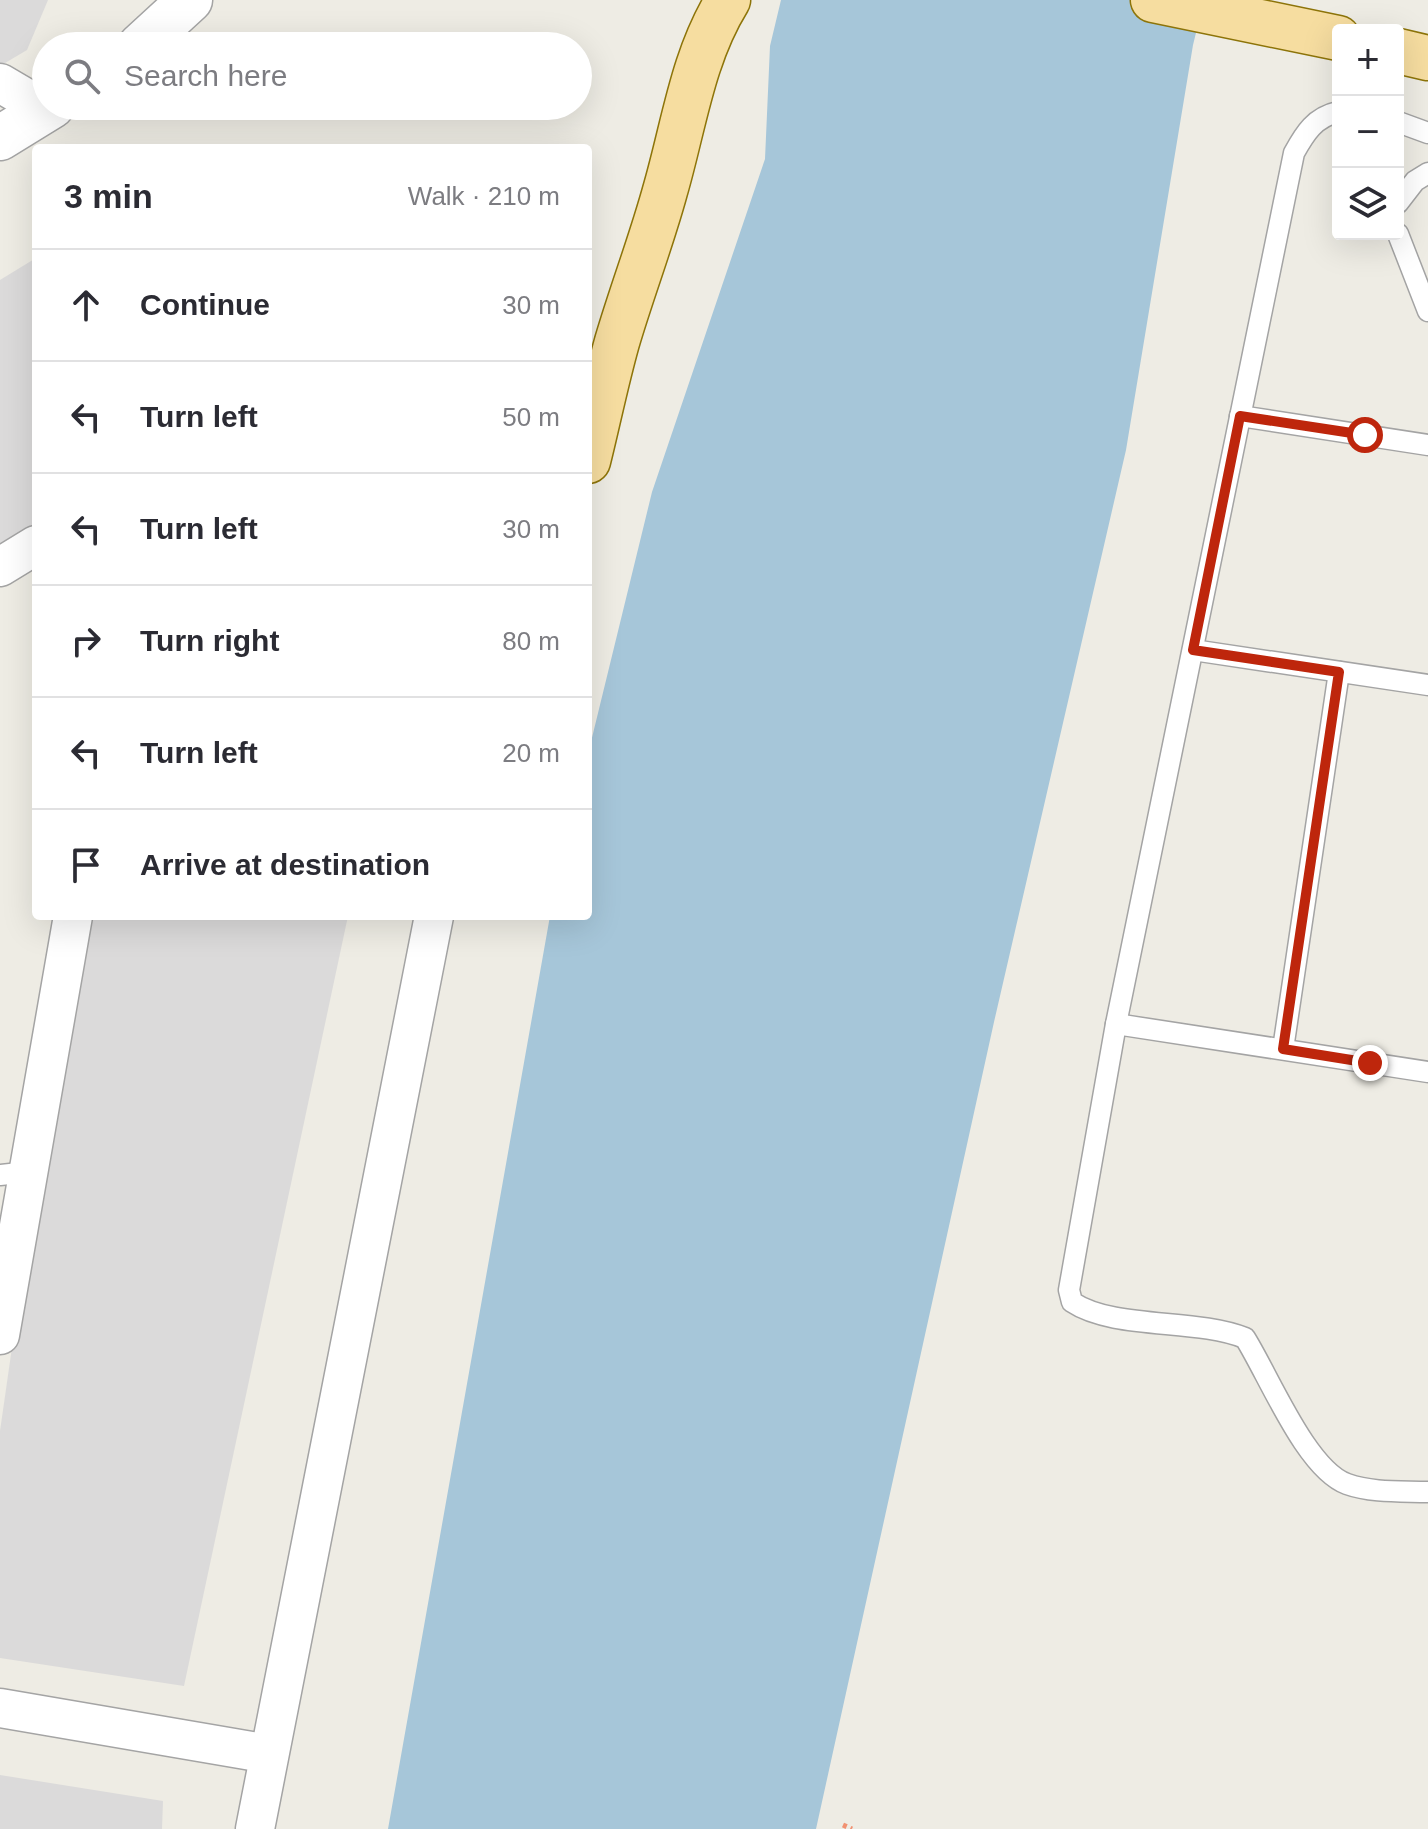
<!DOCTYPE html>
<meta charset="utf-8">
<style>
body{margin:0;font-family:Arial,sans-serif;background:#f2f2f3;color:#2b2b33}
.controls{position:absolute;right:24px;top:24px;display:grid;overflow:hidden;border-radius:8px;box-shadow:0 8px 32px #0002}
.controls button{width:72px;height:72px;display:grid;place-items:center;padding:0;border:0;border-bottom:2px solid #e1e1e2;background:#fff;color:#2b2b33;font:40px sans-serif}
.stop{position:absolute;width:24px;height:24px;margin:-18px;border:6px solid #be260c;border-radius:50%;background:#fff}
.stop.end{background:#be260c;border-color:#fff;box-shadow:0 2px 8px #0008}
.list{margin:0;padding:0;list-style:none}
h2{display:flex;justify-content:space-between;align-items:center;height:104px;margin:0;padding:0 32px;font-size:34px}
h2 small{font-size:26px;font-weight:400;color:#7c7c81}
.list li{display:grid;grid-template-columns:52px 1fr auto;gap:24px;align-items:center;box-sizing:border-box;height:112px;padding:0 32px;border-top:2px solid #e1e1e2}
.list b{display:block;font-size:30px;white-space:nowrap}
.list em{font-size:26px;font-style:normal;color:#7c7c81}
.icon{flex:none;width:44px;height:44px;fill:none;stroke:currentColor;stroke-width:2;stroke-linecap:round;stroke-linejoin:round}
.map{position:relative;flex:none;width:1428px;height:1829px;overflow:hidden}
.search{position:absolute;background:#fff;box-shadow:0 8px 32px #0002;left:32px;top:32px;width:560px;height:88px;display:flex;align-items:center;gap:20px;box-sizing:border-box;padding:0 28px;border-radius:44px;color:#7c7c81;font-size:30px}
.panel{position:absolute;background:#fff;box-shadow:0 8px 32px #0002;left:32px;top:144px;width:560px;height:776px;border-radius:8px}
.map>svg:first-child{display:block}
.residential{fill:#dbdada}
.water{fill:#a6c6d9}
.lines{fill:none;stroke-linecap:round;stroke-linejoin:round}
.service-casing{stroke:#a4a4a4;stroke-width:23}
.minor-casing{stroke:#a4a4a4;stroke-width:41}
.tertiary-casing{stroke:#a4a4a4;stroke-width:47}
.primary-casing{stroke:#8d7409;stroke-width:47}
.path{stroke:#f19171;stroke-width:5;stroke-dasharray:4 4;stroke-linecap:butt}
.service{stroke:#fff;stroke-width:20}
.minor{stroke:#fff;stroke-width:38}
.tertiary{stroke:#fff;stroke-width:44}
.primary{stroke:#f6dda0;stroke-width:44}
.route{stroke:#be260c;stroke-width:10}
</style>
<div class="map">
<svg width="1428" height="1829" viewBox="0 0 1428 1829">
<rect width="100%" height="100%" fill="#eeece4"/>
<g class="residential">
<path d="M0,0H48L27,50L0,66Z"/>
<path d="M36,258V547L0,571V280Z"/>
<path d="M74,916H348L184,1686L0,1658V1431Z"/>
<path d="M0,1775L163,1801L162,1829H0Z"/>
</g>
<path class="water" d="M781,0H1204L1193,45L1126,450L994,1022L816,1829H388L550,916H588V754L652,492L765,159L770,46Z"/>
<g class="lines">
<defs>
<g id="service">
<path d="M1338,112C1315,117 1305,133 1294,153L1116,1024L1069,1290L1072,1302C1114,1330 1196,1318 1245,1338C1269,1376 1306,1469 1347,1484C1372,1493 1402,1491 1428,1492"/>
<path d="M1398,122L1428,133"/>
<path d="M1398,203L1415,181L1428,173"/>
<path d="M1398,234L1428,311"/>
<path d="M1240,416L1428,445"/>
<path d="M1193,650L1428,685"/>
<path d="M1116,1024L1428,1072"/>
<path d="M1283,1049L1339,672"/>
<path d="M0,1175L28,1172"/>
</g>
<g id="minor">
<path d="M0,83L46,110"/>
<path d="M0,567L36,545"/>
<path d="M0,1335L73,916"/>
<path d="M0,1708L269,1754"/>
<path d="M255,1829L434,916"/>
</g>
<g id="tertiary">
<path d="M140,46L190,0"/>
<path d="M0,138L52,106"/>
</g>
<g id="primary">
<path d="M1153,0L1338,38"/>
<path d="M1398,51L1428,58"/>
<path d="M588,461C598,421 606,381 617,342C632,291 651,242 665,191C684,126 692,58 728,0"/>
</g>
</defs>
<use href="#service" class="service-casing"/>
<use href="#minor" class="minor-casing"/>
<use href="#tertiary" class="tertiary-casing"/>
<use href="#primary" class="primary-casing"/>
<path class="path" d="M843,1825L852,1829"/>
<use href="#service" class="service"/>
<use href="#minor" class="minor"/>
<use href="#tertiary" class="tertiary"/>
<use href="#primary" class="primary"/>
</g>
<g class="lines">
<path class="route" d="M1365,435L1240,416L1193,650L1339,672L1283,1049L1370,1063"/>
</g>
</svg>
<div class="controls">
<button>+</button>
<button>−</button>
<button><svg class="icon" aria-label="layers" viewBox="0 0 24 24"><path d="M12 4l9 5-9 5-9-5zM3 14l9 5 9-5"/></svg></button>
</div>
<div class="stop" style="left:1365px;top:435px"></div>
<div class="stop end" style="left:1370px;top:1063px"></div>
<div class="search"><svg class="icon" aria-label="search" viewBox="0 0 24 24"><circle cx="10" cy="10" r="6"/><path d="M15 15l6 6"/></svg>Search here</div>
<section class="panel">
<h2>3 min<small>Walk · 210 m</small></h2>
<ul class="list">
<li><svg class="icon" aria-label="ahead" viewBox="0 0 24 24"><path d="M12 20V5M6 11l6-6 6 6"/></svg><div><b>Continue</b></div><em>30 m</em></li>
<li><svg class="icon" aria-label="left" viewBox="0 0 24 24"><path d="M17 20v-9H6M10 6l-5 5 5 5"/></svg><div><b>Turn left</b></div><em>50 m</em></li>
<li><svg class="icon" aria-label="left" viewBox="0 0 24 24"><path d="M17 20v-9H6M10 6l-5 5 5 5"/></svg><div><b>Turn left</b></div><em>30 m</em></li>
<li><svg class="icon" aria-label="right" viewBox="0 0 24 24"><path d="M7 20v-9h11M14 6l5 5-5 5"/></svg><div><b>Turn right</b></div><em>80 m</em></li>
<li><svg class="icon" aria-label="left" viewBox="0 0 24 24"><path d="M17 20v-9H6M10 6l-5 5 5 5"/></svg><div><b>Turn left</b></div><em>20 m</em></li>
<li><svg class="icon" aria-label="arrive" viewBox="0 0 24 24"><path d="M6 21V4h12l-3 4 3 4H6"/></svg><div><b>Arrive at destination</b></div></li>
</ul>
</section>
</div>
